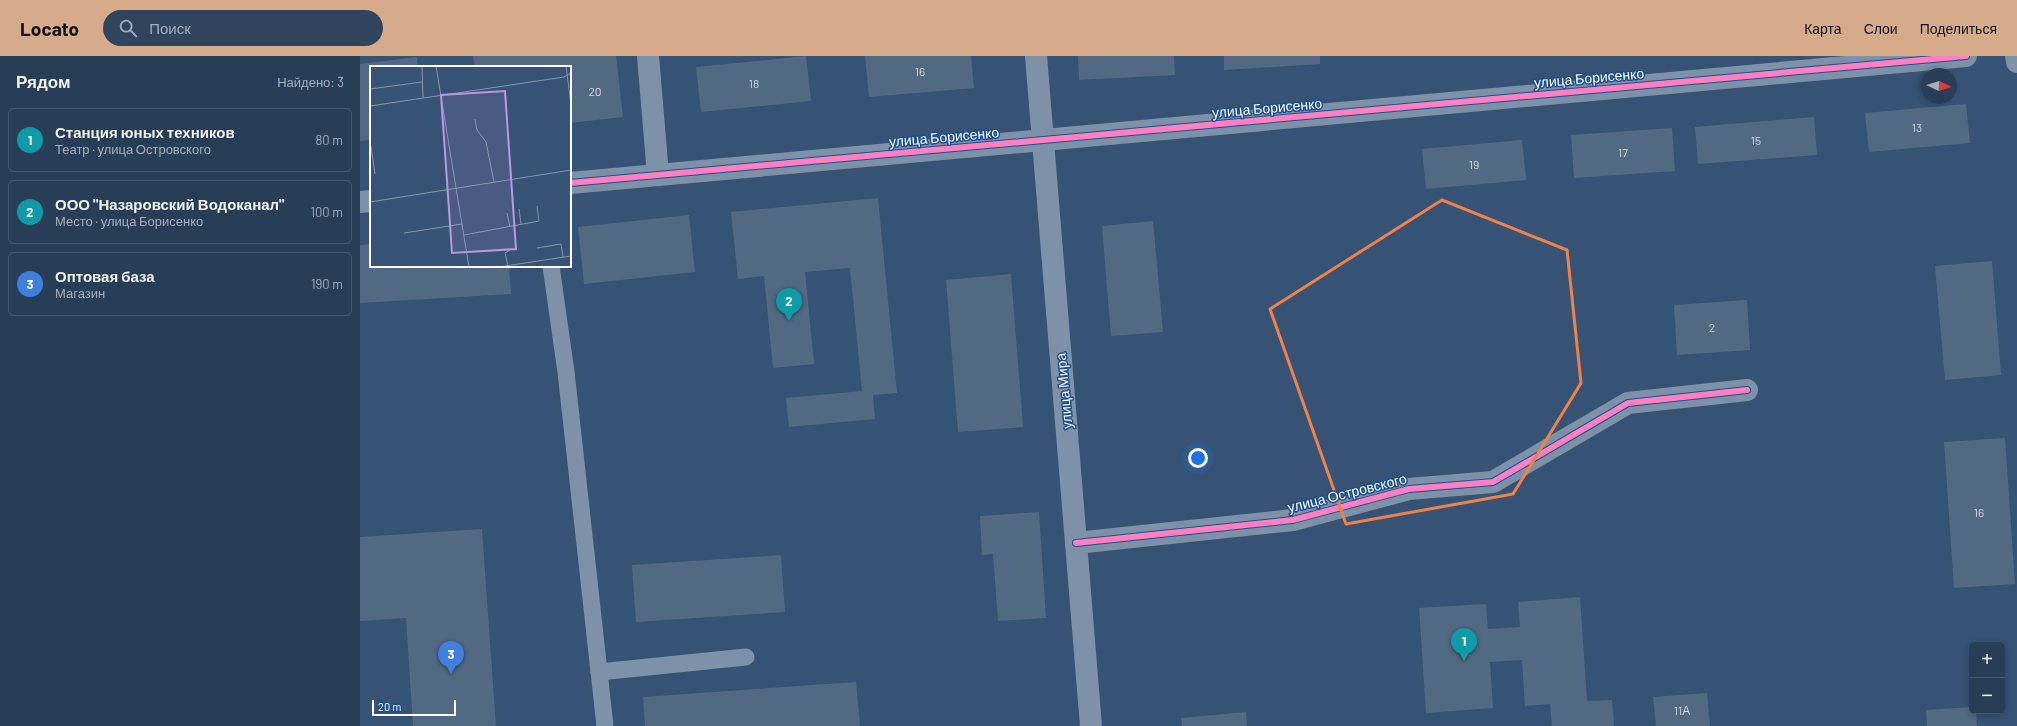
<!DOCTYPE html>
<html lang="ru">
<meta charset="utf-8">
<style>
body{margin:0;font-family:Barlow,sans-serif;background:#30455d;color:#f1f3f6}
.controls{position:absolute;right:12px;bottom:12px;display:grid;overflow:hidden;border-radius:6px;box-shadow:0 2px 6px #0003}
.controls button{width:36px;height:36px;display:grid;place-items:center;padding:0;border:0;border-bottom:1px solid #44576d;background:#283e57;color:#f1f3f6;font:20px sans-serif}
.compass{position:absolute;left:1561px;top:12px;width:36px;height:36px;border-radius:50%;background:#283e57;box-shadow:0 2px 6px #0003;rotate:94deg}
.scale{position:absolute;left:12px;bottom:10px;width:84px;box-sizing:border-box;padding-left:4px;border:2px solid #fff;border-top:0;font-size:11px;line-height:14px;white-space:nowrap;color:#fff;-webkit-text-stroke:3px #1b4f8f;paint-order:stroke}
.you{position:absolute;left:838px;top:402px;width:14px;height:14px;margin:-10px;border:3px solid #fff;border-radius:50%;background:#1a73e8;box-shadow:0 0 0 6px #1a73e833}
.badge{display:grid;place-items:center;width:26px;height:26px;border-radius:50%;background:#d6ab8b;color:#fff;font-size:13px;font-weight:700}
.pin{position:absolute;translate:-50% -33px;filter:drop-shadow(0 1px 2px #0008)}
.pin::after{content:'';position:absolute;top:21px;width:14px;height:12px;background:inherit;clip-path:polygon(0 0,100% 0,50% 100%)}
.list{margin:0;padding:0;list-style:none}
h2{display:flex;justify-content:space-between;align-items:center;height:52px;margin:0;padding:0 16px;font-size:17px}
h2 small{font-size:13px;font-weight:400;color:#a5aeba}
.list li{display:grid;grid-template-columns:26px 1fr auto;gap:12px;align-items:center;box-sizing:border-box;height:64px;margin:0 8px 8px;padding:0 8px;border:1px solid #44576d;border-radius:6px}
.list b{display:block;font-size:15px;white-space:nowrap}
.list p{margin:0;font-size:13px;white-space:nowrap;color:#a5aeba}
.list em{font-size:13px;font-style:normal;color:#a5aeba}
.icon{flex:none;width:22px;height:22px;fill:none;stroke:currentColor;stroke-width:2;stroke-linecap:round;stroke-linejoin:round}
.map{position:relative;flex:none;width:1657px;height:670px;overflow:hidden}
header{display:flex;align-items:center;gap:24px;box-sizing:border-box;height:56px;padding:0 20px;background:#d6ab8b;color:#111}
header strong{font-size:19px}
nav{display:flex;gap:22px;margin-inline-start:auto;font-size:14px}
.search{width:280px;height:36px;background:#30455d;display:flex;align-items:center;gap:10px;box-sizing:border-box;padding:0 14px;border-radius:22px;color:#a5aeba;font-size:15px}
main{display:flex}
aside{flex:1;background:#283e57}
.map>svg:first-child{display:block}
.building{fill:#526984}
.lines{fill:none;stroke-linecap:round;stroke-linejoin:round}
.service{stroke:#7d92a8;stroke-width:17}
.minor{stroke:#7d92a8;stroke-width:22}
.cycleway-casing{stroke:#1b4f8f;stroke-width:8}
.cycleway{stroke:#ff80c0;stroke-width:6}
.marked{fill:none;stroke:#ee8249;stroke-width:3;stroke-linejoin:round}
.labels{text-anchor:middle;stroke-width:3;stroke-linejoin:round;paint-order:stroke}
.number-label{font-size:12px;fill:#d4dae0}
.street-label{font-size:14px;fill:#fff;stroke:#1b4f8f}
.inset-road{fill:none;stroke:#8697ac;stroke-width:1}
.view{fill:#bd96df;fill-opacity:0.15;stroke:#bd96df;stroke-width:2}
.inset-edge{fill:none;stroke:#fff;stroke-width:2}
</style>
<header>
<strong>Locato</strong>
<div class="search"><svg class="icon" aria-label="search" viewBox="0 0 24 24"><circle cx="10" cy="10" r="6"/><path d="M15 15l6 6"/></svg>Поиск</div>
<nav><a>Карта</a><a>Слои</a><a>Поделиться</a></nav>
</header>
<main>
<aside>
<h2>Рядом<small>Найдено: 3</small></h2>
<ul class="list">
<li><span class="badge" style="background:#0f9aa8">1</span><div><b>Станция юных техников</b><p>Театр · улица Островского</p></div><em>80 m</em></li>
<li><span class="badge" style="background:#0f9aa8">2</span><div><b>ООО &quot;Назаровский Водоканал&quot;</b><p>Место · улица Борисенко</p></div><em>100 m</em></li>
<li><span class="badge" style="background:#3f7fe0">3</span><div><b>Оптовая база</b><p>Магазин</p></div><em>190 m</em></li>
</ul>
</aside>
<div class="map">
<svg width="1657" height="670" viewBox="0 0 1657 670">
<rect width="100%" height="100%" fill="#365274"/>
<g class="building">
<path d="M113,0H256L263,61L210,67V11H115Z"/>
<path d="M446,0L451,45L341,56L336,11Z"/>
<path d="M505,0H611L614,32L509,41Z"/>
<path d="M718,0H814L815,19L719,24Z"/>
<path d="M864,0H960V8L864,14Z"/>
<path d="M57,1L58,11H11V84L0,85V8Z"/>
<path d="M1606,48L1610,87L1509,96L1505,57Z"/>
<path d="M1454,61L1457,99L1338,108L1335,71Z"/>
<path d="M1312,72L1315,115L1214,122L1211,79Z"/>
<path d="M1162,84L1166,124L1066,133L1062,93Z"/>
<path d="M518,142L537,337L513,339L515,363L429,371L426,342L502,335L490,212L445,216L454,308L413,312L404,220L378,223L371,156Z"/>
<path d="M329,159L335,216L224,228L218,171Z"/>
<path d="M793,165L803,276L751,280L742,170Z"/>
<path d="M11,188V210H149L151,238L0,247V189Z"/>
<path d="M1632,205L1641,319L1585,324L1575,210Z"/>
<path d="M651,218L663,371L598,376L586,224Z"/>
<path d="M1387,244L1390,294L1317,299L1314,249Z"/>
<path d="M1645,382L1655,528L1594,532L1584,386Z"/>
<path d="M679,456L686,562L638,565L633,498L622,499L620,460Z"/>
<path d="M122,473L136,670H53L46,562L0,565V481Z"/>
<path d="M421,499L425,556L276,566L272,509Z"/>
<path d="M1220,541L1227,645L1252,644L1254,670H1192L1190,648L1165,650L1162,604L1130,606L1133,652L1066,657L1059,552L1126,548L1128,573L1160,571L1158,546Z"/>
<path d="M496,626L500,670H285L283,641Z"/>
<path d="M1347,637L1350,670H1296L1293,641Z"/>
<path d="M1612,651V655H1616L1617,670H1567L1566,654Z"/>
<path d="M886,656L887,670H822L821,662Z"/>
</g>
<g class="lines">
<g class="service">
<path d="M191,210L206,316L245,670"/>
<path d="M239,616L386,601"/>
</g>
<g class="minor">
<path d="M288,0L298,119"/>
<path d="M676,0L731,670"/>
<path d="M1656,0L1657,6"/>
<path d="M210,127L1606,0"/>
<path d="M0,146L11,145"/>
<path d="M716,487L933,464L1049,433L1133,426L1268,347L1387,334"/>
</g>
<defs>
<g id="cycleway">
<path d="M210,127L1606,0"/>
<path d="M716,487L933,464L1049,433L1133,426L1268,347L1387,334"/>
</g>
</defs>
<use href="#cycleway" class="cycleway-casing"/>
<use href="#cycleway" class="cycleway"/>
</g>
<path class="marked" d="M1082,144L1207,194L1221,327L1153,438L986,468L910,253Z"/>
<g class="labels">
<g class="number-label">
<text x="560" y="20">16</text>
<text x="394" y="32">18</text>
<text x="235" y="40">20</text>
<text x="1557" y="76">13</text>
<text x="1396" y="89">15</text>
<text x="1263" y="101">17</text>
<text x="1114" y="113">19</text>
<text x="1352" y="276">2</text>
<text x="1619" y="461">16</text>
<text x="1322" y="659">11А</text>
</g>
<g class="street-label">
<text transform="translate(1229 22) rotate(-5)" y="5">улица Борисенко</text>
<text transform="translate(907 52) rotate(-5)" y="5">улица Борисенко</text>
<text transform="translate(584 81) rotate(-5)" y="5">улица Борисенко</text>
<text transform="translate(704 335) rotate(-95)" y="5">улица Мира</text>
<text transform="translate(987 437) rotate(-14)" y="5">улица Островского</text>
</g>
</g>
<g transform="translate(10 10)">
<rect width="201" height="201" fill="#365274"/>
<path class="inset-road" d="M52,0L53,32M66,0L99,201M196,0L201,38M0,23L52,16M0,40L194,11L201,7M105,53L107,64L116,76L124,116M0,74L5,108M0,136L201,104M149,143L151,158M137,147L140,161M34,167L92,158M94,169L169,155L167,140M167,182L191,178L193,191M138,200L135,187L140,184M129,201L201,190"/>
<path class="view" d="M135,25L146,183L82,187L71,29Z"/>
<rect width="201" height="201" class="inset-edge"/>
</g>
</svg>
<div class="controls">
<button>+</button>
<button>−</button>
</div>
<svg class="compass" viewBox="-18 -18 36 36"><path d="M0-13l5 13h-10z" fill="#e53935"/><path d="M0 13l5-13h-10z" fill="#a5aeba"/></svg>
<div class="scale">20 m</div>
<div class="you"></div>
<div class="pin badge" style="left:1104px;top:605px;background:#0f9aa8">1</div>
<div class="pin badge" style="left:429px;top:265px;background:#0f9aa8">2</div>
<div class="pin badge" style="left:91px;top:618px;background:#3f7fe0">3</div>
</div>
</main>
